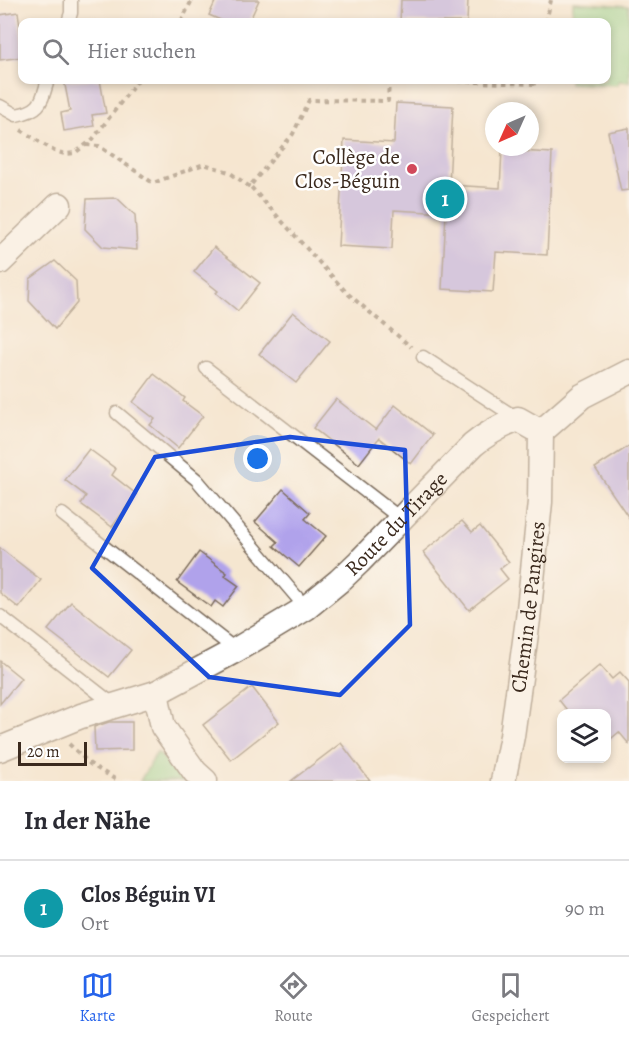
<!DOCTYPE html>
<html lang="de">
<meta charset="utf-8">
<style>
body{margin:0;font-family:Alegreya,serif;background:#f7f7f7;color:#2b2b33}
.controls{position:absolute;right:18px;bottom:18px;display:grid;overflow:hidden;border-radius:12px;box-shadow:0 3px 9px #0003}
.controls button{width:54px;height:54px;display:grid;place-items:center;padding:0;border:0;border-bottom:2px solid #e1e1e2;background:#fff;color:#2b2b33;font:30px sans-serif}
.compass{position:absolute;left:485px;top:102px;width:54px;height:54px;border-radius:50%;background:#fff;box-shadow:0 3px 9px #0003;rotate:225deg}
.scale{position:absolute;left:18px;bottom:15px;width:69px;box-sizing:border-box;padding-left:6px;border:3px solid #3b2a1e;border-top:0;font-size:16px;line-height:21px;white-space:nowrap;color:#3b2a1e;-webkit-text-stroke:4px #fff;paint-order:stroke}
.you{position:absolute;left:258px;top:459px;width:21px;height:21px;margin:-15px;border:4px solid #fff;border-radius:50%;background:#1a73e8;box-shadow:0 0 0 9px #1a73e833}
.badge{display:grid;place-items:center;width:39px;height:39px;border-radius:50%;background:#2563eb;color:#fff;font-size:20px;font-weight:700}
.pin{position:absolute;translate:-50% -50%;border:3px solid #fff;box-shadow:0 2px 6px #0006}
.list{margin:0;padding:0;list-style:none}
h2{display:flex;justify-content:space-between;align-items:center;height:78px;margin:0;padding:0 24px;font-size:26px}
h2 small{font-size:20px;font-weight:400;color:#7c7c81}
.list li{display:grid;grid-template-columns:39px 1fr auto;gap:18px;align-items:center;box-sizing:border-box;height:96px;padding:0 24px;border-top:2px solid #e1e1e2}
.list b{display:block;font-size:22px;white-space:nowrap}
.list p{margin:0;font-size:20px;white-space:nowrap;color:#7c7c81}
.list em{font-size:20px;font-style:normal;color:#7c7c81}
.icon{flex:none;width:33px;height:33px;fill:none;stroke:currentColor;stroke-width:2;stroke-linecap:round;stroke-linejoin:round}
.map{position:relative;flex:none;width:629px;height:781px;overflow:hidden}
.search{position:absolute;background:#fff;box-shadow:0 3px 9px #0003;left:18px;right:18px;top:18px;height:66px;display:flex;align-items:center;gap:15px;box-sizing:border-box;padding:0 21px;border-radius:12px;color:#7c7c81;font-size:22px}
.sheet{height:174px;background:#fff}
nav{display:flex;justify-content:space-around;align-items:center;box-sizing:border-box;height:84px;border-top:2px solid #e1e1e2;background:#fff;font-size:16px;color:#7c7c81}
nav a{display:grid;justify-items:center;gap:3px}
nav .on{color:#2563eb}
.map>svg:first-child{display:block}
.green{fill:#8ed38c;stroke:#647e55;stroke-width:1.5}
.building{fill:#b0a2eb}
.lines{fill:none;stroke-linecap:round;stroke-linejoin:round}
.lane-casing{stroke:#7c6c5c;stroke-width:15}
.street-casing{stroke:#7c6c5c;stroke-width:27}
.path{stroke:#7c6c5c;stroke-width:4;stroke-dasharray:4.5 4.5;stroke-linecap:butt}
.lane{stroke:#fff;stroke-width:12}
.street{stroke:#fff;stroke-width:24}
.marked{fill:none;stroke:#1d4ed8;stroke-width:4.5;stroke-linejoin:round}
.poi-dot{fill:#d1495b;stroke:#fff;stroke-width:2}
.labels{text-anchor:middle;stroke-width:5;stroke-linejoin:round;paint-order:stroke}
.poi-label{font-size:21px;fill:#3b2a1e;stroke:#fff;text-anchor:end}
.street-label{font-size:21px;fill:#3b2a1e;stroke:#fff}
</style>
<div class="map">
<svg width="629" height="781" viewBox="0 0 629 781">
<rect width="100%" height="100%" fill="#fff"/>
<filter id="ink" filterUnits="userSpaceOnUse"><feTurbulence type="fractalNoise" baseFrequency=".0167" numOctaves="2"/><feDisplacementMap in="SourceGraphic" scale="12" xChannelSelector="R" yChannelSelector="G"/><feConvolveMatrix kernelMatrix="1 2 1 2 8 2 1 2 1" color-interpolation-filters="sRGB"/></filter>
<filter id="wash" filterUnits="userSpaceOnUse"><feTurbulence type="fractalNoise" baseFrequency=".008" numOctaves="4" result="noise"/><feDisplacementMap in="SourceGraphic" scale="24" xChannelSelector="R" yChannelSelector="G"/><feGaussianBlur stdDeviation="1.35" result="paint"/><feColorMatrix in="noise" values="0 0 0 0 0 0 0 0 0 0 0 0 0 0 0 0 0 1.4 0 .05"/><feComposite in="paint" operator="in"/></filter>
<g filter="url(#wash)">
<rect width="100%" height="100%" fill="#f5e6d0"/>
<g class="green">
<path d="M573,2L629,6V82L618,81V85L569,83V80H606V22H572Z"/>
<path d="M157,752L187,781H140Z"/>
</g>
<g id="blocks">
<g class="building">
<path d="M216,0H259L249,22H225L209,15Z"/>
<path d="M401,0H468L467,22H400Z"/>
<path d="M18,12L22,42V57L0,60V15Z"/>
<path d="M64,80H100L106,113L92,115L94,126L64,131L61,113L70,111Z"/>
<path d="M396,103L453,106L449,185L500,188L502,150L552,153L547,255L496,252L493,292L442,289L446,213L394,210L392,249L338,246L344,140L394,143Z"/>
<path d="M629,128V190L621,191L608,132Z"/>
<path d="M117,198L135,215L137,250L103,247L85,229L87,199Z"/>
<path d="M214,247L260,283L238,311L216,293L218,291L194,272Z"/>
<path d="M55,261L76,281L77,303L55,329L29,301L30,279Z"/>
<path d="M293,312L330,341L296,383L259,354Z"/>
<path d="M154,374L185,398L183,401L203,416L178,448L150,425L155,419L133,402Z"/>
<path d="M336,399L376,430L395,405L433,435L411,464L379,438L359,464L313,428Z"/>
<path d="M629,446V518L595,468Z"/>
<path d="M89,449L116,469L112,475L136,494L112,527L81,504L86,496L65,480Z"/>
<path d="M283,489L310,513L305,519L326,536L299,567L274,546L278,542L255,522Z"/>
<path d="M462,521L472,532L480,526L509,562L500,569L508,579L469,610L423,552Z"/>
<path d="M0,548L41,580L19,608L0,593Z"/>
<path d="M199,552L227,573L225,576L239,586L223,607L215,601L211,607L177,582Z"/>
<path d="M71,602L131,650L109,677L48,630Z"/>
<path d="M0,661L21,678L0,704Z"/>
<path d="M600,665L612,679L620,672L629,682V744L619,732L606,743V714H570L559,700Z"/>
<path d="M252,687L279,722L231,760L203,725Z"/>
<path d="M109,722H132V750L95,751L94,727Z"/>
<path d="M341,743L370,781H291Z"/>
</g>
</g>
</g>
<g filter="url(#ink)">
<use href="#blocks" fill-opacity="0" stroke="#7c6c5c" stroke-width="1.5"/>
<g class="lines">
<defs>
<g id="lane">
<path d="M68,22L71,13V0"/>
<path d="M0,106L16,115C42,110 41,102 48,80"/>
<path d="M423,357L518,419"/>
<path d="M206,368L401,519"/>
<path d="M117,413L197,480L306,608"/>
<path d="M62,514L236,650"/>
<path d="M0,616L114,705"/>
</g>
<g id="street">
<path d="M0,262L59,205"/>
<path d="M156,693L163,727L195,772L205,781"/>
<path id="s1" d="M0,749L81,716L156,693L236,650L306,608L339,581L359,562L473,445C487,433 501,426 518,419L541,432L582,396L629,372"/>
<path id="s2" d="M503,781L512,736L528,619L540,502L541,432"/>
</g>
</defs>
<use href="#lane" class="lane-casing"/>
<use href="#street" class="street-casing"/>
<g class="path">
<path d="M181,22L192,0"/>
<path d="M546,22L551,0"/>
<path d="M389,80L388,101L309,100L293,134L250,186L347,293L411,347"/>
<path d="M422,80L534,84L535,80"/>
<path d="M21,130L54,151L65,154L75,153L93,139L138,80"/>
<path d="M86,145L99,146L153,183L204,164L229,172L250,187"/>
<path d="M69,744L90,764L118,781"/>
</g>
<use href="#lane" class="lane"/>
<use href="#street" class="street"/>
</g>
</g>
<path d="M0 0H629V781H0ZM290,437L405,450L410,625L340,695L209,677L92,568L155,457Z" fill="#f5e6d0" fill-opacity=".55" fill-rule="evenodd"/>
<path class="marked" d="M290,437L405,450L410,625L340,695L209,677L92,568L155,457Z"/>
<circle class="poi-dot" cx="412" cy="169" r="6"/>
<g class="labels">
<g class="poi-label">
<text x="400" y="164">Collège de<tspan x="400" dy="24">Clos-Béguin</tspan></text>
</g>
<g class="street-label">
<text dy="7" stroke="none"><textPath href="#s1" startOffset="462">Route du Tirage</textPath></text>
<text dy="7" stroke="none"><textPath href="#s2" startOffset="176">Chemin de Pangires</textPath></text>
</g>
</g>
</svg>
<div class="controls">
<button><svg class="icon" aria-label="layers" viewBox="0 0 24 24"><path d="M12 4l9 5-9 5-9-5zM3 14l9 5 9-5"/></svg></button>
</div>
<svg class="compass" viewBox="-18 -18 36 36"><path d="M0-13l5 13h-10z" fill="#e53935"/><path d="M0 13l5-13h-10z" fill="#7c7c81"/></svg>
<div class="scale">20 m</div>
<div class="you"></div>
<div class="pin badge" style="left:445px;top:199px;background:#0f9aa8">1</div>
<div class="search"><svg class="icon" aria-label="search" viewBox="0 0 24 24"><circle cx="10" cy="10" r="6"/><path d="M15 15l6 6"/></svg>Hier suchen</div>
</div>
<section class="sheet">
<h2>In der Nähe<small></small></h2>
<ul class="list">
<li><span class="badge" style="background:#0f9aa8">1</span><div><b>Clos Béguin VI</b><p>Ort</p></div><em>90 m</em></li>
</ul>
</section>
<nav>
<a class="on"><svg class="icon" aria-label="map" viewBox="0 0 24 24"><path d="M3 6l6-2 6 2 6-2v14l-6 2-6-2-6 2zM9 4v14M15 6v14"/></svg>Karte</a>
<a><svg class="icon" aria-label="directions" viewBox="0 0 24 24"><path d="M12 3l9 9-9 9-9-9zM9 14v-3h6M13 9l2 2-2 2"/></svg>Route</a>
<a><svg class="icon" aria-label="saved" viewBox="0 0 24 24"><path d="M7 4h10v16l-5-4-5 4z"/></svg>Gespeichert</a>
</nav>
